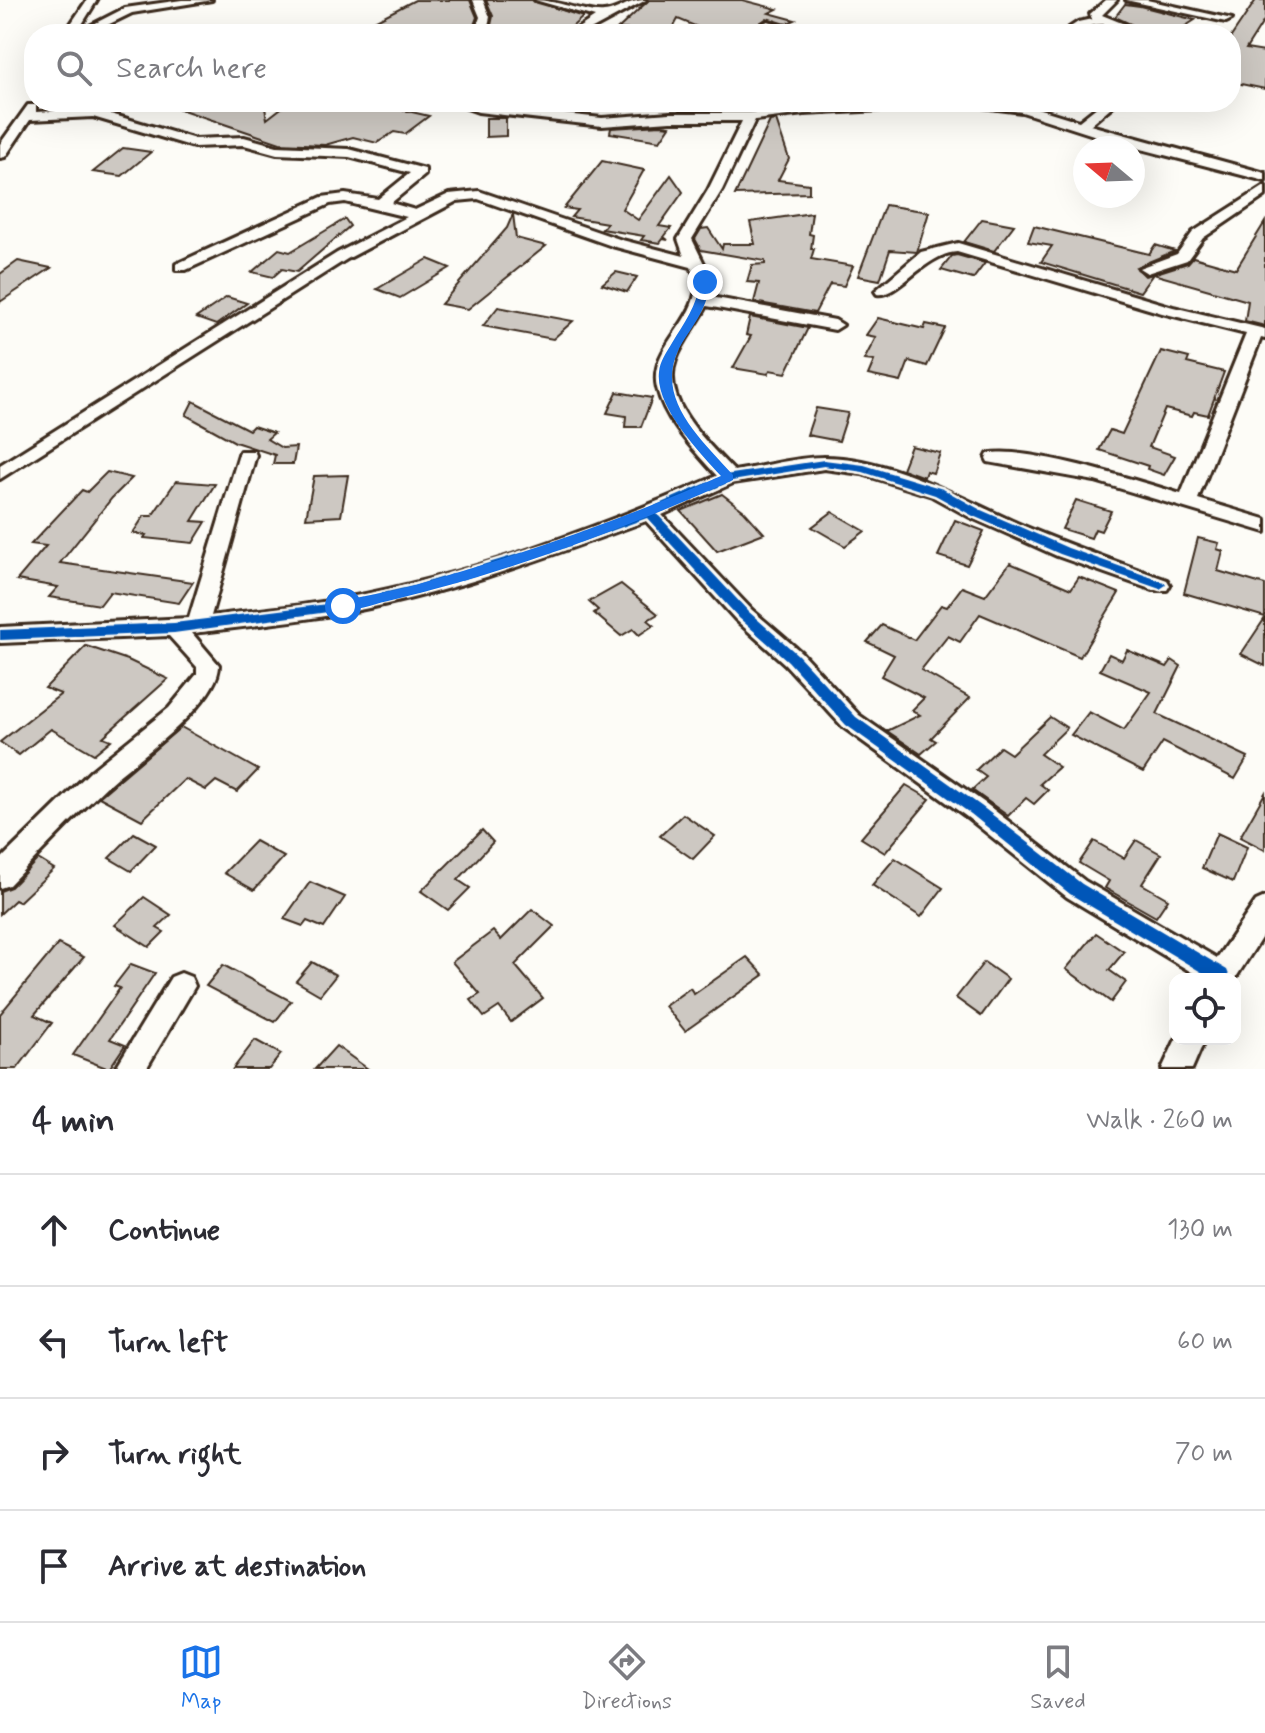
<!DOCTYPE html>
<meta charset="utf-8">
<style>
body{margin:0;font-family:Mynerve,sans-serif;background:#f7f7f7;color:#2b2b33}
.controls{position:absolute;right:24px;bottom:24px;display:grid;overflow:hidden;border-radius:16px;box-shadow:0 8px 32px #0002}
.controls button{width:72px;height:72px;display:grid;place-items:center;padding:0;border:0;border-bottom:2px solid #e1e1e2;background:#fff;color:#2b2b33;font:40px sans-serif}
.compass{position:absolute;left:1073px;top:136px;width:72px;height:72px;border-radius:50%;background:#fff;box-shadow:0 8px 32px #0002;rotate:289deg}
.stop{position:absolute;width:24px;height:24px;margin:-18px;border:6px solid #1a73e8;border-radius:50%;background:#fff}
.stop.end{background:#1a73e8;border-color:#fff;box-shadow:0 2px 8px #0008}
.list{margin:0;padding:0;list-style:none}
h2{display:flex;justify-content:space-between;align-items:center;height:104px;margin:0;padding:0 32px;font-size:34px}
h2 small{font-size:26px;font-weight:400;color:#7c7c81}
.list li{display:grid;grid-template-columns:52px 1fr auto;gap:24px;align-items:center;box-sizing:border-box;height:112px;padding:0 32px;border-top:2px solid #e1e1e2}
.list b{display:block;font-size:30px;white-space:nowrap}
.list em{font-size:26px;font-style:normal;color:#7c7c81}
.icon{flex:none;width:44px;height:44px;fill:none;stroke:currentColor;stroke-width:2;stroke-linecap:round;stroke-linejoin:round}
.map{position:relative;flex:none;width:1265px;height:1069px;overflow:hidden}
.search{position:absolute;background:#fff;box-shadow:0 8px 32px #0002;left:24px;right:24px;top:24px;height:88px;display:flex;align-items:center;gap:20px;box-sizing:border-box;padding:0 28px;border-radius:32px;color:#7c7c81;font-size:30px}
.sheet{height:552px;background:#fff}
nav{display:flex;justify-content:space-around;align-items:center;box-sizing:border-box;height:112px;border-top:2px solid #e1e1e2;background:#fff;font-size:22px;color:#7c7c81}
nav a{display:grid;justify-items:center;gap:4px}
nav .on{color:#1a73e8}
.map>svg:first-child{display:block}
.building{fill:#cdc8c2;stroke:#3b2a1e;stroke-width:2}
.lines{fill:none;stroke-linecap:round;stroke-linejoin:round}
.minor-casing{stroke:#3b2a1e;stroke-width:6}
.minor{fill:#fdfcf7;fill-rule:evenodd}
.cycleway-casing{stroke:#fdfcf7;stroke-width:5}
.cycleway{fill:#0057b8;fill-rule:evenodd}
.route{fill:#1a73e8}
</style>
<div class="map">
<svg width="1265" height="1069" viewBox="0 0 1265 1069">
<rect width="100%" height="100%" fill="#fdfcf7"/>
<filter id="ink" filterUnits="userSpaceOnUse"><feTurbulence type="fractalNoise" baseFrequency=".0125" numOctaves="2"/><feDisplacementMap in="SourceGraphic" scale="16" xChannelSelector="R" yChannelSelector="G"/><feConvolveMatrix kernelMatrix="1 2 1 2 8 2 1 2 1" color-interpolation-filters="sRGB"/></filter>
<g filter="url(#ink)">
<g class="building">
<path d="M415,0H470L477,17L471,33L390,25L389,34H349Z"/>
<path d="M486,0H532L583,17L564,34H489L493,16Z"/>
<path d="M649,0H742L777,9L769,13L795,20L786,24L767,18L759,24L770,31L763,34H748L722,26L707,31L678,19L671,32L618,29Z"/>
<path d="M1256,0H1265V19L1246,49L1265,52V89L1231,82V37Z"/>
<path d="M1125,4L1140,6L1195,20L1173,34H1152L1115,17Z"/>
<path d="M168,102H264L267,119L289,102H329L351,108L359,102H369L429,116L405,134L394,132L377,143L353,137L325,145L280,143L168,105Z"/>
<path d="M486,118H506V136L486,137Z"/>
<path d="M776,120L789,159L778,180L809,184V193L735,195L770,121Z"/>
<path d="M661,125L670,126L660,141L610,133L611,128Z"/>
<path d="M123,148L151,152L122,176L93,172Z"/>
<path d="M602,161L644,170L622,209L638,220L671,175L683,192L659,226L671,228L664,237L668,240L663,239L660,243L641,240L644,236L602,229L607,223L571,217L577,210L564,208Z"/>
<path d="M885,205L929,212L917,252L890,250L880,280L858,276Z"/>
<path d="M812,213L809,234L813,235L811,249H814L811,259L853,266L844,286L830,284L815,313L754,302L759,283L747,282L752,265L765,264V261L701,250L695,239L701,229L708,228L722,249L723,244H755L750,222Z"/>
<path d="M513,214L516,238L546,246L468,309L441,304L507,228Z"/>
<path d="M345,219L350,226L297,272L282,269L273,277L252,272L279,249L290,252Z"/>
<path d="M982,219L1014,225L994,251L964,242Z"/>
<path d="M1265,222V326L1245,321L1248,301L1153,274L1188,263L1193,257L1236,269Z"/>
<path d="M1034,226L1149,254L1155,245L1175,251L1136,267L1145,276L1153,274L1140,292L1041,262L1052,246L1028,242Z"/>
<path d="M957,255L985,263L973,279L941,270L952,256Z"/>
<path d="M428,259L450,268L400,298L377,289Z"/>
<path d="M18,261L51,268L0,302V274Z"/>
<path d="M616,272L637,277L627,292L602,284Z"/>
<path d="M227,297L247,303L216,325L196,318Z"/>
<path d="M498,307L573,321L553,339L483,326Z"/>
<path d="M750,317L808,328L786,373L770,370L768,374L733,368L751,336L746,335Z"/>
<path d="M878,318L924,329L926,324L945,328L927,366L909,361L901,382L868,375L874,361L864,360L876,337L866,335Z"/>
<path d="M1161,351L1189,358L1187,363L1224,372L1208,415L1194,412L1192,416L1165,409L1149,447L1175,456L1164,475L1147,469L1148,466L1099,450L1110,430L1122,434Z"/>
<path d="M617,392L652,398L641,427H625L626,416L607,413Z"/>
<path d="M193,401L249,430L253,426L274,433L267,439L282,448L296,447L293,464H273L275,455L235,442L186,415Z"/>
<path d="M816,408L848,413L839,441L807,435Z"/>
<path d="M911,446L940,453L933,473L926,471L924,477L902,469Z"/>
<path d="M107,472L132,478L112,498L60,563L193,582L179,603L110,592L100,605L49,597L58,587L17,580L46,546L31,544L82,490L87,492Z"/>
<path d="M348,475L341,516L306,518L314,476Z"/>
<path d="M176,481L215,484L192,521L206,522L193,543L144,538L146,535L133,533L144,516H152Z"/>
<path d="M722,494L744,511L764,533L717,551L681,511Z"/>
<path d="M1076,500L1111,511L1101,531L1095,529L1091,538L1062,529Z"/>
<path d="M832,512L865,531L845,546L812,527Z"/>
<path d="M955,520L984,531L967,565L938,556Z"/>
<path d="M1198,538L1219,543L1217,549L1223,551L1218,571L1265,585V617L1184,593Z"/>
<path d="M1010,563L1071,589L1079,577L1119,593L1080,657L980,614L960,642L948,636L921,670L970,698L931,738L936,741L921,754L887,731L920,715L912,710L924,698L881,676L894,655L867,642L882,625L914,640L941,605L947,607L962,587L985,596Z"/>
<path d="M621,584L658,614L648,620L654,625L639,635L633,629L621,636L594,613L598,610L589,602Z"/>
<path d="M1265,618V666L1241,654Z"/>
<path d="M86,646L128,660L168,679L103,737L111,740L94,754L51,729L19,755L0,742L61,694L45,688Z"/>
<path d="M1127,650L1167,667L1172,660L1181,666L1157,714L1248,757L1235,779L1163,742L1143,772L1071,735L1089,712L1124,730L1151,692L1100,670L1109,654L1122,660Z"/>
<path d="M1050,717L1067,728L1040,754L1059,767L1040,784L1048,790L1034,804L1026,798L1008,816L972,790L986,777L976,770L1000,747L1011,754Z"/>
<path d="M181,727L258,770L237,792L216,781L206,790L185,779L142,820L99,797Z"/>
<path d="M906,785L930,799L885,853L861,838Z"/>
<path d="M1265,793V850L1240,837Z"/>
<path d="M683,814L715,836L693,859L660,836Z"/>
<path d="M482,830L493,842L458,880L470,888L448,910L421,891Z"/>
<path d="M134,833L156,845L131,871L109,858Z"/>
<path d="M1217,833L1247,847L1233,882L1202,868Z"/>
<path d="M1136,840L1161,854L1142,884L1168,899L1156,917L1105,888L1109,881L1079,863L1094,841L1124,858Z"/>
<path d="M255,841L284,857L254,890L224,873Z"/>
<path d="M895,858L943,888L921,917L872,885Z"/>
<path d="M38,859L54,869L19,902L15,900L0,914V891L11,887Z"/>
<path d="M310,882L345,897L324,928L307,921L303,926L284,919Z"/>
<path d="M144,897L171,915L157,928L164,932L149,947L115,925Z"/>
<path d="M532,909L554,926L515,965L543,998L511,1022L499,1007L484,1017L471,1000L480,994L452,962L493,931L501,940Z"/>
<path d="M1096,933L1124,952L1109,970L1126,982L1111,1002L1066,969Z"/>
<path d="M58,944L84,957L34,1015L52,1023L17,1069H0V1014Z"/>
<path d="M747,957L764,975L685,1031L665,1006L690,988L694,994Z"/>
<path d="M312,962L336,975L320,995L296,981Z"/>
<path d="M984,962L1008,979L981,1016L956,998Z"/>
<path d="M131,964L155,973L110,1039L125,1045L109,1069L73,1055L120,988L114,986Z"/>
<path d="M223,965L291,1001L275,1022L206,986Z"/>
<path d="M255,1040L281,1054L269,1069H233Z"/>
<path d="M336,1046L368,1069H315Z"/>
</g>
<g class="lines">
<defs>
<g id="minor">
<path d="M87,0H97L76,34H64Z"/>
<path d="M182,0H212L132,13L89,34L76,33L125,8Z"/>
<path d="M473,0H483L490,17L486,34H474L480,17Z"/>
<path d="M535,0C557,0 588,14 604,12C618,11 628,0 646,0L583,34H569L595,17Z"/>
<path d="M1106,0H1117L1102,15L1149,34C1131,34 1119,25 1104,24C1088,23 1076,34 1060,34L1078,22L1092,19L1090,14Z"/>
<path d="M1126,0H1147L1232,19L1226,22Z"/>
<path d="M768,21L803,32L805,34H788L764,26L762,24Z"/>
<path d="M450,102L602,118L670,113H750L804,106L887,102H966L960,106L804,114L755,120L722,190L692,239L711,278V297L835,320L843,325L835,330L707,306C698,324 683,340 676,360C660,401 709,444 734,471C763,467 795,457 824,457C891,457 960,498 1019,524C1068,545 1117,562 1167,580L1170,585L1167,590H1153L1057,556L970,517L932,496L862,474L824,469L733,483L662,515L752,610L801,652L859,715L985,803L1085,881L1217,958L1256,901L1265,897V932L1235,979H1203L1067,897L967,817L843,727L785,664L736,620L646,521C547,557 446,595 343,613C293,622 242,627 192,633L219,665C219,703 137,759 109,784C75,816 42,851 9,885L0,888V860L92,770L169,708L197,674V667L169,636L0,643V627L189,618L240,451H254L256,455L211,616C255,610 301,607 345,598C473,574 598,528 717,476C695,451 665,422 657,388C646,342 714,313 691,267L612,246L478,199L457,201L347,259L0,479V465L337,253L407,217L345,202L330,204L186,270H176V264L322,197L345,194L378,199L410,173L349,157L277,154L244,145L194,147L93,117L30,120L5,157L0,158V144L28,105H36V112L94,109L195,139L244,137L277,146L349,149L425,169V175L391,203L415,210L449,194L479,191L622,240L684,256L678,239L708,190L742,121H670L602,126L478,112Z"/>
<path d="M968,102L1024,104L1079,121L1103,102H1117L1090,125L1265,173V181L1118,143L1022,112L974,106Z"/>
<path d="M1265,186V196L1203,238L1187,260L1147,273L1139,268L1177,254L1193,232Z"/>
<path d="M958,243L1173,307L1265,329V339L1261,338L1198,499L1265,519V532L1095,481L988,462L986,458L988,454C1024,445 1142,482 1181,494L1246,334L1162,313L957,252C925,254 897,298 877,294L875,291L921,252Z"/>
<path d="M181,973L191,977L195,986L146,1069H115L171,977Z"/>
<path d="M1176,1039H1205L1192,1069H1162Z"/>
</g>
</defs>
<use href="#minor" class="minor-casing"/>
<use href="#minor" class="minor"/>
<defs>
<path id="cycleway" d="M824,460L864,465L943,489L981,510L1068,548L1164,582L1166,585L1160,589L1060,554L973,516L935,495L863,472L824,466L732,481L657,514L749,612L798,655L856,717L981,806L1082,884L1227,970L1229,975L1227,979H1213L1070,894L971,814L846,725L788,661L739,618L647,518L559,550L418,593L343,610L174,633L0,640V630L174,623L343,602L413,586L551,544L645,510L725,475Z"/>
</defs>
<use href="#cycleway" class="cycleway-casing"/>
<use href="#cycleway" class="cycleway"/>
</g>
</g>
<path class="route" d="M705,279L710,282C708,306 695,323 682,343C651,396 699,437 733,475V480C624,529 509,572 392,600C376,603 354,613 338,609V603C364,595 390,592 416,585C520,555 622,520 721,476C699,452 655,406 659,372C660,361 666,353 672,343C684,323 697,306 700,282Z"/>
</svg>
<div class="controls">
<button><svg class="icon" aria-label="locate" viewBox="0 0 24 24"><circle cx="12" cy="12" r="6"/><path d="M12 2v4M12 18v4M2 12h4M18 12h4"/></svg></button>
</div>
<svg class="compass" viewBox="-18 -18 36 36"><path d="M0-13l5 13h-10z" fill="#e53935"/><path d="M0 13l5-13h-10z" fill="#7c7c81"/></svg>
<div class="stop" style="left:343px;top:606px"></div>
<div class="stop end" style="left:705px;top:282px"></div>
<div class="search"><svg class="icon" aria-label="search" viewBox="0 0 24 24"><circle cx="10" cy="10" r="6"/><path d="M15 15l6 6"/></svg>Search here</div>
</div>
<section class="sheet">
<h2>4 min<small>Walk · 260 m</small></h2>
<ul class="list">
<li><svg class="icon" aria-label="ahead" viewBox="0 0 24 24"><path d="M12 20V5M6 11l6-6 6 6"/></svg><div><b>Continue</b></div><em>130 m</em></li>
<li><svg class="icon" aria-label="left" viewBox="0 0 24 24"><path d="M17 20v-9H6M10 6l-5 5 5 5"/></svg><div><b>Turn left</b></div><em>60 m</em></li>
<li><svg class="icon" aria-label="right" viewBox="0 0 24 24"><path d="M7 20v-9h11M14 6l5 5-5 5"/></svg><div><b>Turn right</b></div><em>70 m</em></li>
<li><svg class="icon" aria-label="arrive" viewBox="0 0 24 24"><path d="M6 21V4h12l-3 4 3 4H6"/></svg><div><b>Arrive at destination</b></div></li>
</ul>
</section>
<nav>
<a class="on"><svg class="icon" aria-label="map" viewBox="0 0 24 24"><path d="M3 6l6-2 6 2 6-2v14l-6 2-6-2-6 2zM9 4v14M15 6v14"/></svg>Map</a>
<a><svg class="icon" aria-label="directions" viewBox="0 0 24 24"><path d="M12 3l9 9-9 9-9-9zM9 14v-3h6M13 9l2 2-2 2"/></svg>Directions</a>
<a><svg class="icon" aria-label="saved" viewBox="0 0 24 24"><path d="M7 4h10v16l-5-4-5 4z"/></svg>Saved</a>
</nav>
